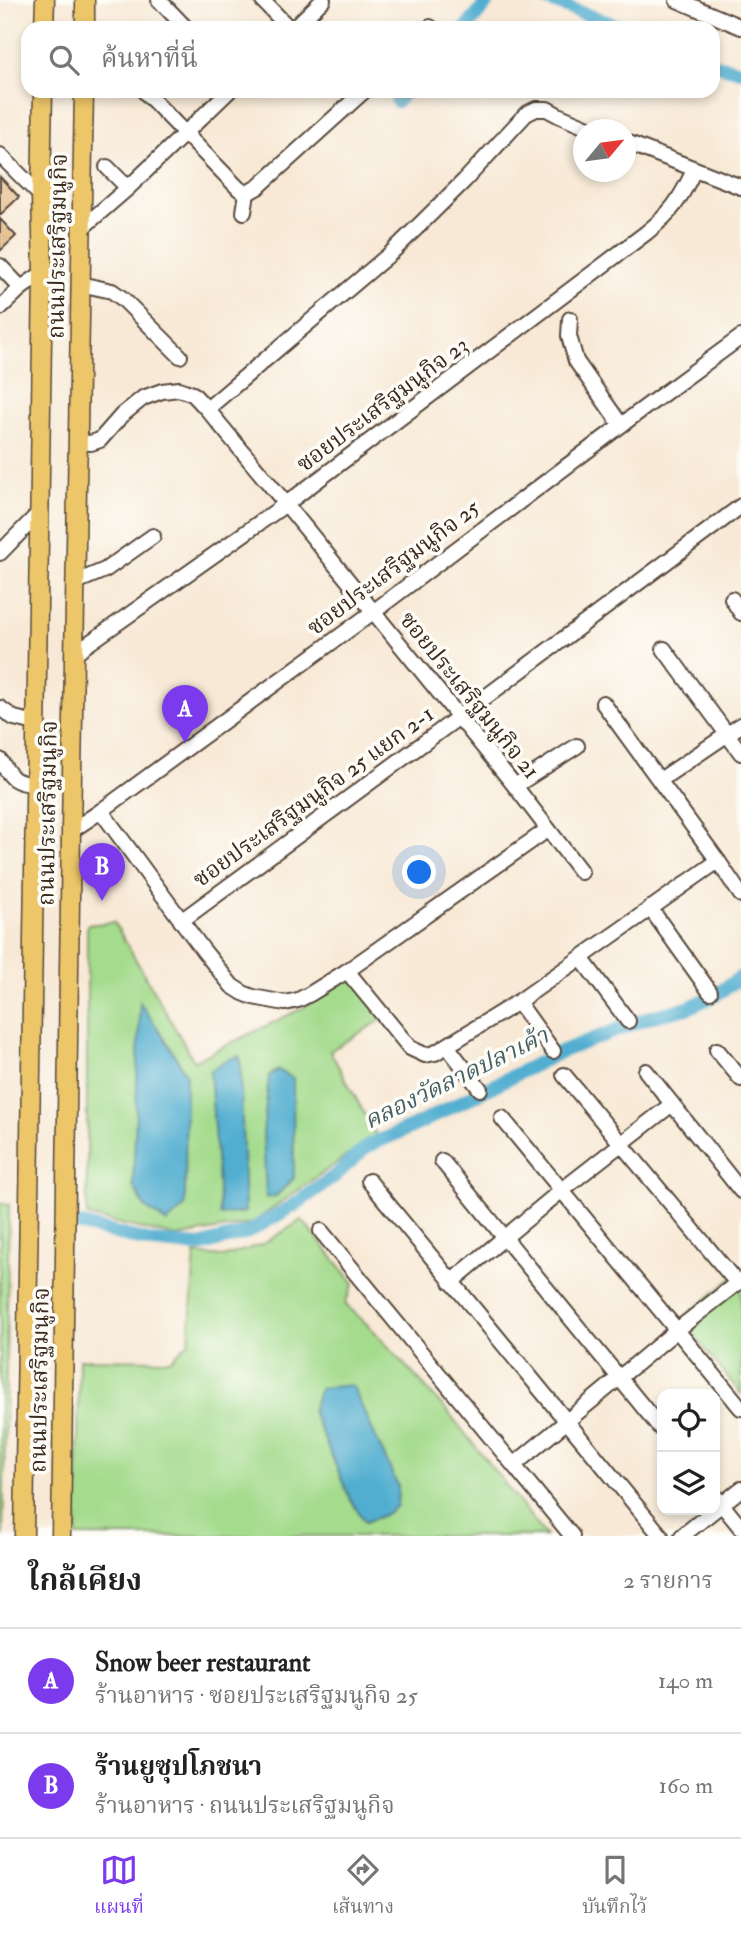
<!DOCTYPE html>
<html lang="th">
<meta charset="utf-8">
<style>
body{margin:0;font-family:"IM FELL Double Pica","Noto Serif Thai",serif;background:#f6f6f6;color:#222}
.controls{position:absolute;right:21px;bottom:21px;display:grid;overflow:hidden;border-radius:14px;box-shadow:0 4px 10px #0003}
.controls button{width:63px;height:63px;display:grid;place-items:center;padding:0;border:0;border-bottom:2px solid #e0e0e0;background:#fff;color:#222;font:35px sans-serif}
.compass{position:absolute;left:573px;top:119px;width:63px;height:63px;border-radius:50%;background:#fff;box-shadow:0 4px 10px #0003;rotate:61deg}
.you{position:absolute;left:420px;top:873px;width:24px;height:24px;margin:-18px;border:5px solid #fff;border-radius:50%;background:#1a73e8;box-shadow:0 0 0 10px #1a73e833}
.badge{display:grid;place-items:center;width:46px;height:46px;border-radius:50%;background:#7c3aed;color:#fff;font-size:23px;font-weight:700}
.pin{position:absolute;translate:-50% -58px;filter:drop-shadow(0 2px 4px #0008)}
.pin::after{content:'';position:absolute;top:37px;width:24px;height:21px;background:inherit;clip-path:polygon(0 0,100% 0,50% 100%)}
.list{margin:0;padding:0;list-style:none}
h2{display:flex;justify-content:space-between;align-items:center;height:91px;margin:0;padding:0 28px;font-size:30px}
h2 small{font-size:23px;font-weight:400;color:#767676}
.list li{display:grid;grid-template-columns:46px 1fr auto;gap:21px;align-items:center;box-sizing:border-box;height:105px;padding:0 28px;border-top:2px solid #e0e0e0}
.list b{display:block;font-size:26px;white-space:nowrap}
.list p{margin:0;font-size:23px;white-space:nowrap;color:#767676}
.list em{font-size:23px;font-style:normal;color:#767676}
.icon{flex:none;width:38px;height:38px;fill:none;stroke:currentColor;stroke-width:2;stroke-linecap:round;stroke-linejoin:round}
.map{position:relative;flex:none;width:741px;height:1536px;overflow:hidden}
.search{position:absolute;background:#fff;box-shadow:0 4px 10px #0003;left:21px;right:21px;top:21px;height:77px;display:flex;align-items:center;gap:18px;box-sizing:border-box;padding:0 24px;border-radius:21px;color:#767676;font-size:26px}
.sheet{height:301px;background:#fff}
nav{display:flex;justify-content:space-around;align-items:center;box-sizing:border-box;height:98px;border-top:2px solid #e0e0e0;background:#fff;font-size:19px;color:#767676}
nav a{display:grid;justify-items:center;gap:4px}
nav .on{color:#7c3aed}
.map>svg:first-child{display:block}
.green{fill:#a4db8d;stroke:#708256;stroke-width:2}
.water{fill:#51aed0;stroke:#466c77;stroke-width:2}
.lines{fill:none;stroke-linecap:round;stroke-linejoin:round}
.canal{stroke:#51aed0;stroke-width:14}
.building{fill:#e1ae71}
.minor-casing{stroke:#57473a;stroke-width:18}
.major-casing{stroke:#57473a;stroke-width:21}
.minor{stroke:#fff;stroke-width:14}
.major{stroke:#ecc669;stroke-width:18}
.labels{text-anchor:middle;stroke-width:7;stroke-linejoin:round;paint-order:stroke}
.street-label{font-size:23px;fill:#3b2a1e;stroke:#fdfcf7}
.water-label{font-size:24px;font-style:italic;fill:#445f65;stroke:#fdfcf7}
</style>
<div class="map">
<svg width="741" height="1536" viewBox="0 0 741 1536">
<rect width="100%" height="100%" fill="#fdfcf7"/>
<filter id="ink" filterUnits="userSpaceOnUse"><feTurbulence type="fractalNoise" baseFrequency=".0143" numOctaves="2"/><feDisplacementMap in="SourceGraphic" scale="14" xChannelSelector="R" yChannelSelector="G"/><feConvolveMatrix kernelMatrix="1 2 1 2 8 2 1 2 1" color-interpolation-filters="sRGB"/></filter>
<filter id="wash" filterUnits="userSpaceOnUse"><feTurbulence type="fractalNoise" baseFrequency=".00686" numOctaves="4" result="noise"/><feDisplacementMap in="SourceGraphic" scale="28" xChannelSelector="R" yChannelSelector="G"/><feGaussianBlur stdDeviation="1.57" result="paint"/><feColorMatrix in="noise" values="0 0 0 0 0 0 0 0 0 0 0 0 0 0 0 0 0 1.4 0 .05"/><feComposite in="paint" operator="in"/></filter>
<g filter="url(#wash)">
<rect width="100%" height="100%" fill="#f8e9d6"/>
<g class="green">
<path d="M114,922L194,1061L303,1008L359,971L391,1014L330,1051L376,1135L252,1223L177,1237L87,1216V925Z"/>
<path d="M0,1203L9,1205L3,1536H0Z"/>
<path d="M302,1220L354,1283L345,1304L372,1329L448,1412L546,1536H77L79,1359L170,1360L189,1342L195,1254L223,1257L263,1244Z"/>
<path d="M741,1271V1394L681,1320Z"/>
</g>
<g class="water">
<path d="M140,1003L164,1037L186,1074L185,1206L167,1223L145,1207L133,1186Z"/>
<path d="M240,1056L245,1212L220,1215L210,1071L226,1060Z"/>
<path d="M278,1070L293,1078L294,1178L276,1196L266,1198L263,1134L269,1076Z"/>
<path d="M352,1385L398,1486L397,1506L384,1515L365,1522L350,1499L312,1411L320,1388Z"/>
</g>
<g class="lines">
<g class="canal">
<path d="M547,0L623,28"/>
<path d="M466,28L489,0"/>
<path d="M713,64L741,71"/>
<path d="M397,101L406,91"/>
<path d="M82,1225L152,1242L200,1246L248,1232L293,1206L335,1176L367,1146L414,1126L560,1052L653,1016L688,1008L717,994L741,977"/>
</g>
</g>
<g id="blocks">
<g class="building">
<path d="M0,177L19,197L0,215Z"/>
<path d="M0,219L16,236L0,251Z"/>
</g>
</g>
</g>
<g filter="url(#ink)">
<use href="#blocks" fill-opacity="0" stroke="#57473a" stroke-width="2"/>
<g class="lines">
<defs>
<g id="minor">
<path d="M159,0L186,28"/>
<path d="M262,0L289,28"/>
<path d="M677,0L741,27"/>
<path d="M294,28L323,0"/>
<path d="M429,28L430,27"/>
<path d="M144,91L239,189L247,193L258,187L364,91"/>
<path d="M626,142L741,187"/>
<path d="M0,155L41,196"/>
<path d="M107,167L128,188"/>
<path d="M244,212L247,193"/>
<path d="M82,228L128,188L229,91"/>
<path d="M0,266L21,288"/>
<path d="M80,284L112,291L123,299L180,356"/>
<path d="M0,308L21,288L43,273"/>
<path d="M570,319L569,336L576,361L621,425"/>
<path d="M207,409L391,253L465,180L526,114L536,109H547L560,116L593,130"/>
<path d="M77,442L91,443L100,440L122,415L143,398L162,391L179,389L193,394L207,409L286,504L515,786L581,872"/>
<path d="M0,553L39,513"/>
<path d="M76,582L105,570L153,536"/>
<path d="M732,599L741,613"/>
<path d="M664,649L741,753"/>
<path d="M75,653L286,504L646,233C672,212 680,200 694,170"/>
<path d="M603,703L718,861L741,895"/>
<path d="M0,708L14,718L36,723"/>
<path d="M0,760C11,777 12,783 35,784"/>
<path d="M660,780L741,725"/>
<path d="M515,786L577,746"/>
<path d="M101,811L203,950L232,986L243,993L253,997L285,1003L298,1000L310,994L347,971L547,830"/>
<path d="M71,831L101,811L373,612L636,414L741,337"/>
<path d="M650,908L710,992"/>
<path d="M181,921L459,717L741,506"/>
<path d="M581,958L628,1021"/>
<path d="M347,971L410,1048L425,1055L435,1053L518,1002L718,861"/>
<path d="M518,1002L553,1051"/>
<path d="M447,1046L480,1089"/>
<path d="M717,1050L741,1079"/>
<path d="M646,1071L741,1191"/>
<path d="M564,1075L737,1283"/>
<path d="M502,1118L741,1408"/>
<path d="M442,1161L662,1430"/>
<path d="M369,1181L661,1536"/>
<path d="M321,1231L572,1536"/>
<path d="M451,1282L562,1190L672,1104"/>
<path d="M514,1465L677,1330L741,1280"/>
<path d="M715,1496L741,1528"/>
<path d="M682,1536L741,1489"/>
</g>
<g id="major">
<path d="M44,28L45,0"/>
<path d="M85,28V0"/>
<path d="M24,1536L43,273L41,196L43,91"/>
<path d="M61,1536L71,831L84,91"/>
</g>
</defs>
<use href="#minor" class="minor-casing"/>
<use href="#major" class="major-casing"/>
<use href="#minor" class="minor"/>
<use href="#major" class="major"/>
</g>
</g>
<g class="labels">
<g class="street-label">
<text transform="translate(57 246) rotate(-89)" y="8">ถนนประเสริฐมนูกิจ</text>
<text transform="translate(382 404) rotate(-37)" y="8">ซอยประเสริฐมนูกิจ 23</text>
<text transform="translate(393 567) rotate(-37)" y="8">ซอยประเสริฐมนูกิจ 25</text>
<text transform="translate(470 695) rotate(51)" y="8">ซอยประเสริฐมนูกิจ 21</text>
<text transform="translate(313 796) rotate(-36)" y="8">ซอยประเสริฐมนูกิจ 25 แยก 2-1</text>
<text transform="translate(47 813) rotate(-89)" y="8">ถนนประเสริฐมนูกิจ</text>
<text transform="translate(39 1380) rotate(-89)" y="8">ถนนประเสริฐมนูกิจ</text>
</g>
<g class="water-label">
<text transform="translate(456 1078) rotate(-26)" y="8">คลองวัดลาดปลาเค้า</text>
</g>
</g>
</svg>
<div class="controls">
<button><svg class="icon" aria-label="locate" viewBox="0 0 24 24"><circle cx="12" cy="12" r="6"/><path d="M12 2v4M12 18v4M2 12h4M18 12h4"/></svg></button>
<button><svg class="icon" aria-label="layers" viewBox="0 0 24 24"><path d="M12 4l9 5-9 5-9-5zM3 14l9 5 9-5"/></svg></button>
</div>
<svg class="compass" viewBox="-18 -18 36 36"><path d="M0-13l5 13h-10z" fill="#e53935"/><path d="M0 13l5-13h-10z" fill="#767676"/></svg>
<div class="you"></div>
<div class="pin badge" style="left:185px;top:743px">A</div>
<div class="pin badge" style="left:102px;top:901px">B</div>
<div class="search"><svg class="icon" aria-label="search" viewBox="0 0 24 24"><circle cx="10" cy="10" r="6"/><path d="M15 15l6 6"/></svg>ค้นหาที่นี่</div>
</div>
<section class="sheet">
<h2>ใกล้เคียง<small>2 รายการ</small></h2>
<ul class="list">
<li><span class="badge">A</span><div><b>Snow beer restaurant</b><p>ร้านอาหาร · ซอยประเสริฐมนูกิจ 25</p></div><em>140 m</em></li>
<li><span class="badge">B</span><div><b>ร้านยูซุปโภชนา</b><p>ร้านอาหาร · ถนนประเสริฐมนูกิจ</p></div><em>160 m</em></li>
</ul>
</section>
<nav>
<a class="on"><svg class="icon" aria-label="map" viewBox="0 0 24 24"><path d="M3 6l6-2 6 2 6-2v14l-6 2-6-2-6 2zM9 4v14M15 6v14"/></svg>แผนที่</a>
<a><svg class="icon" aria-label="directions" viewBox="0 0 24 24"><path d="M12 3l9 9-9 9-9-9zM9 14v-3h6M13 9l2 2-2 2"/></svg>เส้นทาง</a>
<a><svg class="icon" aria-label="saved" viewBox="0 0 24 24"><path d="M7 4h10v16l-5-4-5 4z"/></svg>บันทึกไว้</a>
</nav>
